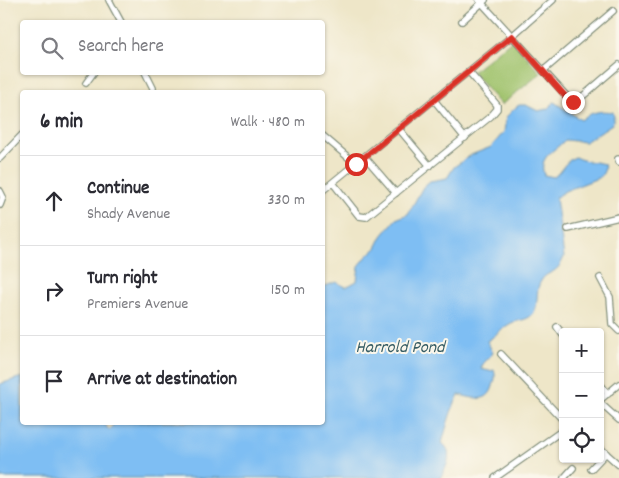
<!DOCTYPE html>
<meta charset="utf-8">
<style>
body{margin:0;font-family:Dekko,sans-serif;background:#f2f2f3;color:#2b2b33}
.controls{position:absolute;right:15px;bottom:15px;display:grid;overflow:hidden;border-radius:5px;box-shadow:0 1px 4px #0004}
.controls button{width:45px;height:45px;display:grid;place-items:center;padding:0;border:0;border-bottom:1px solid #e1e1e2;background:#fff;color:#2b2b33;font:25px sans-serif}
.stop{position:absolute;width:15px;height:15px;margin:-11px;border:4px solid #d93025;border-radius:50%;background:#fff}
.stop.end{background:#d93025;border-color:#fff;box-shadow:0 1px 5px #0008}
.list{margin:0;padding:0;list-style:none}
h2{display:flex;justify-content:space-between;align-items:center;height:65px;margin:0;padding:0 20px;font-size:21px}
h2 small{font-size:16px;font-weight:400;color:#7c7c81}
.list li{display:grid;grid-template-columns:32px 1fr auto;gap:15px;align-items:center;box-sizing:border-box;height:90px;padding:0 20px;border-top:1px solid #e1e1e2}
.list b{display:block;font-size:19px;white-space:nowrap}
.list p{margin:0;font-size:16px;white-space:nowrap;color:#7c7c81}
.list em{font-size:16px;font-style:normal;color:#7c7c81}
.icon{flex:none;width:28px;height:28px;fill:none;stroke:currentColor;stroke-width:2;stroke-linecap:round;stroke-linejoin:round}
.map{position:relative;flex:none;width:619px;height:478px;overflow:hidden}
.search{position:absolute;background:#fff;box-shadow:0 1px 4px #0004;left:20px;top:20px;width:305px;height:55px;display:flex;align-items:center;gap:12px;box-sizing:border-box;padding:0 18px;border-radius:5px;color:#7c7c81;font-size:19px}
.panel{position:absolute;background:#fff;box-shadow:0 1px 4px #0004;left:20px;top:90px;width:305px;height:335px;border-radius:5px}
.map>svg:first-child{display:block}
.green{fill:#a0c36d;stroke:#608050}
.water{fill:#7ebef3;stroke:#4e7e94}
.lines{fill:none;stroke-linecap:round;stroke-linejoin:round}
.minor-casing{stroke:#86927e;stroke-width:8}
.minor{stroke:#fff;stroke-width:5.5}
.route{stroke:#d93025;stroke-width:6}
.labels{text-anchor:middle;stroke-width:4;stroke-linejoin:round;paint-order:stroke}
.water-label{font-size:18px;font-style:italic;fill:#375d64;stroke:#fbf7ec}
</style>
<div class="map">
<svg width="619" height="478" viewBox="0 0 619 478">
<rect width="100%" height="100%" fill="#fbf7ec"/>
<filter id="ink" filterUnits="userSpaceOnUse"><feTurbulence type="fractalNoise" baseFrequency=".02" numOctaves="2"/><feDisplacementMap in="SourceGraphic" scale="10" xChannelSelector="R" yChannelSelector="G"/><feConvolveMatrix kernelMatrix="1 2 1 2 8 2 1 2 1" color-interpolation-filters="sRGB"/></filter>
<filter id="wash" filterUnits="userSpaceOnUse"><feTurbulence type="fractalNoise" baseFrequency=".0096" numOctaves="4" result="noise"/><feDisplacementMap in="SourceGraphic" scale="20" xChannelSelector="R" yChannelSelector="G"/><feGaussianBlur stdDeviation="1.12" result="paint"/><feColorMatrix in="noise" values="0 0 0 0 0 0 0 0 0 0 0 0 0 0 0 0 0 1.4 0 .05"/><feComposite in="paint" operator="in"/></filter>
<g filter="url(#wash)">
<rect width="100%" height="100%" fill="#eee6c8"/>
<path class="green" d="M512,40L541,73L501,105L472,72Z"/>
<path class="water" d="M554,102L581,120C590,112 601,110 613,112L614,117L612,124L585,142L565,140C554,152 538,156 544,175L554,177C562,171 564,162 575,157C584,162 594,161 604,164C606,170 603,175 598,178L565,191L556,198L564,257C556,277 548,269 541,281C536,288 538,299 536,307C532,323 518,318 508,325C499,330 496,336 487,341L493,353L483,364L481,369L489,371L494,370C496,376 495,380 493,386C488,404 474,398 459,395C450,410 447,426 442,443C454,452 447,467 440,478H0V384L22,377V422L104,423L109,430L112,428L113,422H322L323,287L336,282L346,287L357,281L359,266L367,256L376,248L382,236L396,219L408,214L423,187L430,181L447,178L454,167L471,155L491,147L504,132L506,117L515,108L519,105H526L538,111L547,109Z"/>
</g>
<g filter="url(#ink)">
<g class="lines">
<defs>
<g id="minor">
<path d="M109,0L121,22"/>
<path d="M479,0L572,102H576L619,65"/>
<path d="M462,21L485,0"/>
<path d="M543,71L613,11"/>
<path d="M145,72L153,88V92"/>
<path d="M86,83L94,72"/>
<path d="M434,100L465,138"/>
<path d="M399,129L430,166"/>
<path d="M322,135L356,164"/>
<path d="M365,157L396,193"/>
<path d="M0,158L22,135"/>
<path d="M618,159L619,162"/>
<path d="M333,183L359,216L366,217L491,116L497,109V105L469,72"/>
<path d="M0,191L3,197L0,205"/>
<path d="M322,191L512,36L553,0"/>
<path d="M568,229L619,217"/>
<path d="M600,278L610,297L612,324L619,331"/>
<path d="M557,327L563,335"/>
<path d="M501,354L563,420"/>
<path d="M600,384L608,394"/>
<path d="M600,400L619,384"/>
<path d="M600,403L619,420"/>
<path d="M600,448L619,465"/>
<path d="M591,469L606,453"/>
<path d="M495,478L563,430"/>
<path d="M564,478L573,468"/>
</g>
</defs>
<use href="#minor" class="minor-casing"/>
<use href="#minor" class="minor"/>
</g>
</g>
<g class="lines" filter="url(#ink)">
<path class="route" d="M356,164L512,36L566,97L573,102"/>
</g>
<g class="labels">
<g class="water-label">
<text x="400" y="352">Harrold Pond</text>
</g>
</g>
</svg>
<div class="controls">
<button>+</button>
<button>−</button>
<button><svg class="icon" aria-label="locate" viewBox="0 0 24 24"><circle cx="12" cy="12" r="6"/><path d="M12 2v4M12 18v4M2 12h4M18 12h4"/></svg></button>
</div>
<div class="stop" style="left:356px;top:164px"></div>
<div class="stop end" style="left:573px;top:102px"></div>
<div class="search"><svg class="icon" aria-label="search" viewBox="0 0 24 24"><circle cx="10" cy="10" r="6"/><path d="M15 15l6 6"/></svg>Search here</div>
<section class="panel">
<h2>6 min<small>Walk · 480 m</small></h2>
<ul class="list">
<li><svg class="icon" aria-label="ahead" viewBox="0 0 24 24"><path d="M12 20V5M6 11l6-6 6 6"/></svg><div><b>Continue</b><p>Shady Avenue</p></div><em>330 m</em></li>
<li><svg class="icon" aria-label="right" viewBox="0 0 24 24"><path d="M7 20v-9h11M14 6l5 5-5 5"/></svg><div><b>Turn right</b><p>Premiers Avenue</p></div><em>150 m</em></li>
<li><svg class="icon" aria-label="arrive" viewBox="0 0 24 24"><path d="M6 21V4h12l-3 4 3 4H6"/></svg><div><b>Arrive at destination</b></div></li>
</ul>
</section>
</div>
